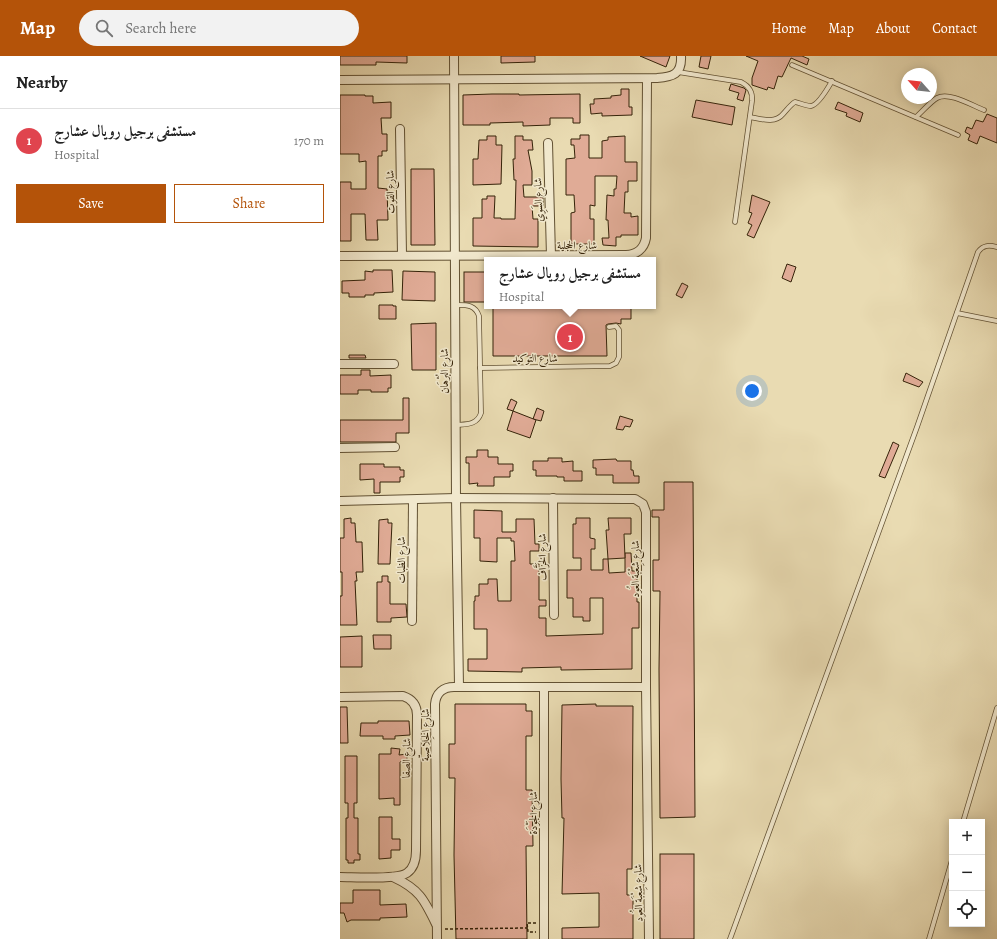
<!DOCTYPE html>
<meta charset="utf-8">
<style>
body{margin:0;font-family:Alegreya,Amiri,serif;background:#f2f2f2;color:#222}
.controls{position:absolute;right:12px;bottom:12px;display:grid;overflow:hidden;border-radius:0px;box-shadow:0 2px 10px #0003}
.controls button{width:36px;height:36px;display:grid;place-items:center;padding:0;border:0;border-bottom:1px solid #e0e0e0;background:#fff;color:#222;font:20px sans-serif}
.compass{position:absolute;left:561px;top:12px;width:36px;height:36px;border-radius:50%;background:#fff;box-shadow:0 2px 10px #0003;rotate:297deg}
.you{position:absolute;left:412px;top:335px;width:14px;height:14px;margin:-10px;border:3px solid #fff;border-radius:50%;background:#1a73e8;box-shadow:0 0 0 6px #1a73e833}
.badge{display:grid;place-items:center;width:26px;height:26px;border-radius:50%;background:#b45309;color:#fff;font-size:13px;font-weight:700}
.pin{position:absolute;translate:-50% -50%;border:2px solid #fff;box-shadow:0 1px 4px #0006}
.popup{position:absolute;left:144px;top:201px;width:172px;height:52px;box-sizing:border-box;display:grid;place-content:center;border-radius:0px;background:#fff;filter:drop-shadow(0 1px 3px #0005);font-size:13px;white-space:nowrap;color:#767676}
.popup b{font-size:15px;color:#222}
.popup::after{content:'';position:absolute;left:50%;top:100%;margin-left:-8px;border:8px solid transparent;border-top-color:#fff}
.list{margin:0;padding:0;list-style:none}
h2{display:flex;justify-content:space-between;align-items:center;height:52px;margin:0;padding:0 16px;font-size:17px}
h2 small{font-size:13px;font-weight:400;color:#767676}
.list li{display:grid;grid-template-columns:26px 1fr auto;gap:12px;align-items:center;box-sizing:border-box;height:64px;padding:0 16px;border-top:1px solid #e0e0e0}
.list b{display:block;font-size:15px;white-space:nowrap}
.list p{margin:0;font-size:13px;white-space:nowrap;color:#767676}
.list em{font-size:13px;font-style:normal;color:#767676}
.actions{display:flex;gap:8px;padding:12px 16px}
.actions a{flex:1;padding:9px 0;border:1px solid #b45309;border-radius:0px;text-align:center;font-size:14px;color:#b45309}
.actions .main{background:#b45309;color:#fff}
.icon{flex:none;width:22px;height:22px;fill:none;stroke:currentColor;stroke-width:2;stroke-linecap:round;stroke-linejoin:round}
.map{position:relative;flex:none;width:657px;height:883px;overflow:hidden}
header{display:flex;align-items:center;gap:24px;box-sizing:border-box;height:56px;padding:0 20px;background:#b45309;color:#fff}
header strong{font-size:19px}
nav{display:flex;gap:22px;margin-inline-start:auto;font-size:14px}
.search{width:280px;height:36px;background:#f2f2f2;display:flex;align-items:center;gap:10px;box-sizing:border-box;padding:0 14px;border-radius:22px;color:#767676;font-size:15px}
main{display:flex}
aside{flex:1;background:#fff}
.map>svg:first-child{display:block}
.building{fill:#e0ab96;stroke:#352309}
.lines{fill:none;stroke-linecap:round;stroke-linejoin:round}
.lane-casing{stroke:#625133;stroke-width:5.5}
.street-casing{stroke:#625133;stroke-width:10}
.path{stroke:#352309;stroke-width:1.5;stroke-dasharray:3 2;stroke-linecap:butt}
.lane{stroke:#f1e8cd;stroke-width:4}
.street{stroke:#f1e8cd;stroke-width:8}
.labels{text-anchor:middle;stroke-width:3;stroke-linejoin:round;paint-order:stroke}
.street-label{font-size:11px;fill:#352309;stroke:#f1e8cd}
</style>
<header>
<strong>Map</strong>
<div class="search"><svg class="icon" aria-label="search" viewBox="0 0 24 24"><circle cx="10" cy="10" r="6"/><path d="M15 15l6 6"/></svg>Search here</div>
<nav><a>Home</a><a>Map</a><a>About</a><a>Contact</a></nav>
</header>
<main>
<aside>
<h2>Nearby<small></small></h2>
<ul class="list">
<li><span class="badge" style="background:#e0444e">1</span><div><b>مستشفى برجيل رويال عشارج</b><p>Hospital</p></div><em>170 m</em></li>
</ul>
<div class="actions"><a class="main">Save</a><a>Share</a></div>
</aside>
<div class="map">
<svg width="657" height="883" viewBox="0 0 657 883">
<rect width="100%" height="100%" fill="#e9dbb2"/>
<filter id="stains"><feTurbulence type="fractalNoise" baseFrequency=".005" numOctaves="4"/><feColorMatrix values="0 0 0 0 .2 0 0 0 0 .09 0 0 0 0 .02 0 0 0 .5 -.17"/></filter>
<radialGradient id="worn" r=".72"><stop offset=".6" stop-color="#630" stop-opacity="0"/><stop offset="1" stop-color="#630" stop-opacity=".3"/></radialGradient>
<g class="building">
<path d="M0,0H67V7L36,6V9H0Z"/>
<path d="M161,0H195V6L161,7Z"/>
<path d="M300,0H330L326,11Z"/>
<path d="M361,0H371L368,13L359,11Z"/>
<path d="M406,0H462L469,3L467,9L451,2L442,21L438,20L434,33L428,31L427,34L412,29V22L418,5Z"/>
<path d="M391,28L404,32L406,34L403,45L397,43L399,37L389,34Z"/>
<path d="M281,33H289V51H292V59L262,60V57L251,58L250,48H254V43L271,42V40L281,39Z"/>
<path d="M152,38H179V39L240,38V67H233V62H210V69L183,70V66L150,67V69H123V39Z"/>
<path d="M0,39H25V40H33V47L51,46V62H41L42,78H47V95H42V100H38V132L47,133L48,164H37L38,184H26L25,158H11V185H0V126H11V133H26V105L19,106V98H0Z"/>
<path d="M356,44L395,51L392,69L352,61Z"/>
<path d="M498,46L523,57L520,66L506,60L507,57L495,53Z"/>
<path d="M647,58L657,62V87L640,80L637,88L628,84L630,79L625,76L627,71L632,73L636,64L643,66Z"/>
<path d="M240,79H249V102H262V85L268,84V81L285,80V106H297V125H288V136H285L284,157H291V161L298,160V179H281V181H276V190L263,189L262,182H269L268,164H266L267,139L274,140V133H276L277,120H255V150L250,149V163H254V188H231V157L235,156L234,139H226V103L235,102L234,89H231V83H240Z"/>
<path d="M147,80H156V89H162L161,128L133,129V103H138L139,84H147Z"/>
<path d="M175,80H183V84H192L193,94H188L192,115V129H183L184,141H203V150H192L193,163H198V191L133,190V162H142V143H147V140H155L154,162H161V163H175L176,124H174L173,103H175Z"/>
<path d="M71,113H94L95,189H71Z"/>
<path d="M412,139L430,146L414,182L407,179L412,169L408,167L412,157L409,156Z"/>
<path d="M447,208L456,211L451,226L442,222Z"/>
<path d="M33,214H52L53,236L34,237V239H25V241H9V237H2V225L25,224V215L33,216Z"/>
<path d="M63,215L95,216V245L62,244Z"/>
<rect x="124" y="216" width="23" height="30"/>
<path d="M342,227L348,230L342,242L336,239Z"/>
<path d="M39,249H53V250H56V263H39Z"/>
<path d="M153,250H291V263H281V268L276,267L268,268L266,269L267,300H153Z"/>
<path d="M96,267V314H72L71,268Z"/>
<path d="M9,299H25L26,302H9Z"/>
<path d="M21,314H30V320L51,319V332H48V336H31V334H18V338H0V319H21Z"/>
<path d="M566,317L583,326L579,331L563,325Z"/>
<path d="M63,342H69V377H56V386H0V364H63Z"/>
<path d="M171,343L177,346L173,355L167,353Z"/>
<path d="M197,352L204,355L201,365L193,363Z"/>
<path d="M173,355L196,364L190,382L167,374Z"/>
<path d="M280,360L293,364L290,371L285,370L283,374L276,373Z"/>
<path d="M553,386L559,389L545,422L539,420Z"/>
<path d="M137,394H148V401H158V408H173V415H170V421H154V430H137L138,427L129,428V407H126V401H137Z"/>
<path d="M208,402H222V406L233,405V415H242V425H224V421H217V420H196V414H193V405H208Z"/>
<path d="M276,403L277,405H291V414H293L294,420H299V427H273V419H256V412H253V404Z"/>
<path d="M20,408H44V411H60V414H64V421H60V426H40V437H34V423L20,424Z"/>
<path d="M324,426H353L355,761L320,762L319,613L320,535H313V504H319V461H312V454H324Z"/>
<path d="M134,454L162,455V476H176V463H194L195,488H199V495H190V508H199V544H206V550H199V562H206V580L263,578V542H250V565H243V561H233V542H227V514H241V502H233V468H236V462H250V482L255,483V493H251V514H263V503H268L269,517L285,516V497H291L292,515H297V546H299V572H292V613L221,614V611L182,612V616L128,615V603H147V573H134V545H135V540H139V528H148V523H157L158,545H171V505H175L174,485H171V482H157V506L140,505V482H134Z"/>
<path d="M11,462V467H15L16,486H22L23,516H16L17,525H15L17,569H0V540H2V516H0V482H4V463Z"/>
<path d="M268,462H291V478H284L285,502L268,503L266,474H269Z"/>
<path d="M48,463V467H52L50,508H38L39,464Z"/>
<path d="M42,520H48V526H50V548H66L67,561L51,562V566H37V526H42Z"/>
<path d="M33,579H51V593H34Z"/>
<path d="M22,580V611H0V581Z"/>
<path d="M115,648H186V655H192V680H186V734H192L193,790H186L187,883H116L114,799L115,722H109V688H115Z"/>
<path d="M256,648V650H293L292,813H287V839H293V883H222V872L259,871V837L222,838L224,762H222L221,723L222,649Z"/>
<path d="M0,651H7L8,687H0Z"/>
<path d="M38,665H69L70,679L55,680V683H43V680H20L21,667H38Z"/>
<path d="M51,692L60,693L59,699L67,698V705L60,706V749H54V742L39,743V698H51Z"/>
<path d="M5,700H17V747H14V762H18V798H20V804H14V807H8V804H6V762H8V747H5Z"/>
<path d="M39,761H52V783H60V794H51V802L39,803Z"/>
<rect x="320" y="798" width="34" height="85"/>
<path d="M13,834H40V849L66,848L67,861L40,862V864H11L7,866L4,857H0V847H13Z"/>
</g>
<g class="lines">
<defs>
<g id="lane">
<path d="M452,9L618,79"/>
<path d="M338,16L401,26C409,30 413,36 412,45L395,166"/>
<path d="M410,61C421,63 435,68 443,58C447,54 450,49 455,46C460,47 466,50 471,50C478,49 488,32 492,25"/>
<path d="M576,61C583,55 590,46 597,42C609,35 633,50 644,54"/>
<path d="M115,249C126,249 135,248 139,260L141,357C137,369 127,368 116,369"/>
<path d="M617,257L657,265"/>
<path d="M140,312L270,310L276,307L279,301V274L276,270L269,271"/>
<path d="M623,766L657,652"/>
<path d="M390,883L577,371L638,196C643,189 649,189 657,191"/>
<path d="M589,883L612,804"/>
</g>
<g id="street">
<path d="M114,0L116,442L119,630"/>
<path d="M0,24L317,22C333,21 342,18 341,0"/>
<path d="M60,73L62,199"/>
<path d="M208,87L211,200"/>
<path d="M0,200L286,199C296,199 304,193 306,182L307,23"/>
<path d="M0,308H54"/>
<path d="M0,392L55,391"/>
<path d="M213,442L214,559"/>
<path d="M0,445L116,442L286,443H295L303,448L306,456V631L309,883"/>
<path d="M72,565L73,444"/>
<path d="M204,631V883"/>
<path d="M0,641L63,640C72,643 77,649 77,659L76,795C76,803 74,812 67,817C57,824 14,821 0,821"/>
<path d="M53,821C79,833 84,843 96,868"/>
<path d="M97,883L95,648C96,637 103,631 114,631H306"/>
</g>
</defs>
<use href="#lane" class="lane-casing"/>
<use href="#street" class="street-casing"/>
<g class="path">
<path d="M196,867H187L188,876H196"/>
<path d="M105,873L188,872"/>
</g>
<use href="#lane" class="lane"/>
<use href="#street" class="street"/>
</g>
<g class="labels">
<g class="street-label">
<text transform="translate(50 136) rotate(-91)" y="4">شارع القوت</text>
<text transform="translate(198 144) rotate(-92)" y="4">شارع السَوِي</text>
<text x="237" y="193">شارع الحجلية</text>
<text x="195" y="306">شارع التوكيد</text>
<text transform="translate(104 315) rotate(-90)" y="4">شارع البُرْهَان</text>
<text transform="translate(202 501) rotate(-91)" y="4">شارع الخَزَّاف</text>
<text transform="translate(61 504) rotate(-90)" y="4">شارع الظبات</text>
<text transform="translate(295 513) rotate(-90)" y="4">شارع شِعْبَة العُود</text>
<text transform="translate(85 679) rotate(-90)" y="4">شارع الخِلاصيّة</text>
<text transform="translate(66 702) rotate(-89)" y="4">شارع الصفا</text>
<text transform="translate(193 757) rotate(-90)" y="4">شارع الجَوْدَة</text>
<text transform="translate(298 837) rotate(-91)" y="4">شارع شِعْبَة العُود</text>
</g>
</g>
<rect width="100%" height="100%" filter="url(#stains)"/>
<rect width="100%" height="100%" fill="url(#worn)"/>
</svg>
<div class="controls">
<button>+</button>
<button>−</button>
<button><svg class="icon" aria-label="locate" viewBox="0 0 24 24"><circle cx="12" cy="12" r="6"/><path d="M12 2v4M12 18v4M2 12h4M18 12h4"/></svg></button>
</div>
<svg class="compass" viewBox="-18 -18 36 36"><path d="M0-13l5 13h-10z" fill="#e53935"/><path d="M0 13l5-13h-10z" fill="#767676"/></svg>
<div class="you"></div>
<div class="pin badge" style="left:230px;top:281px;background:#e0444e">1</div>
<div class="popup"><b>مستشفى برجيل رويال عشارج</b>Hospital</div>
</div>
</main>
